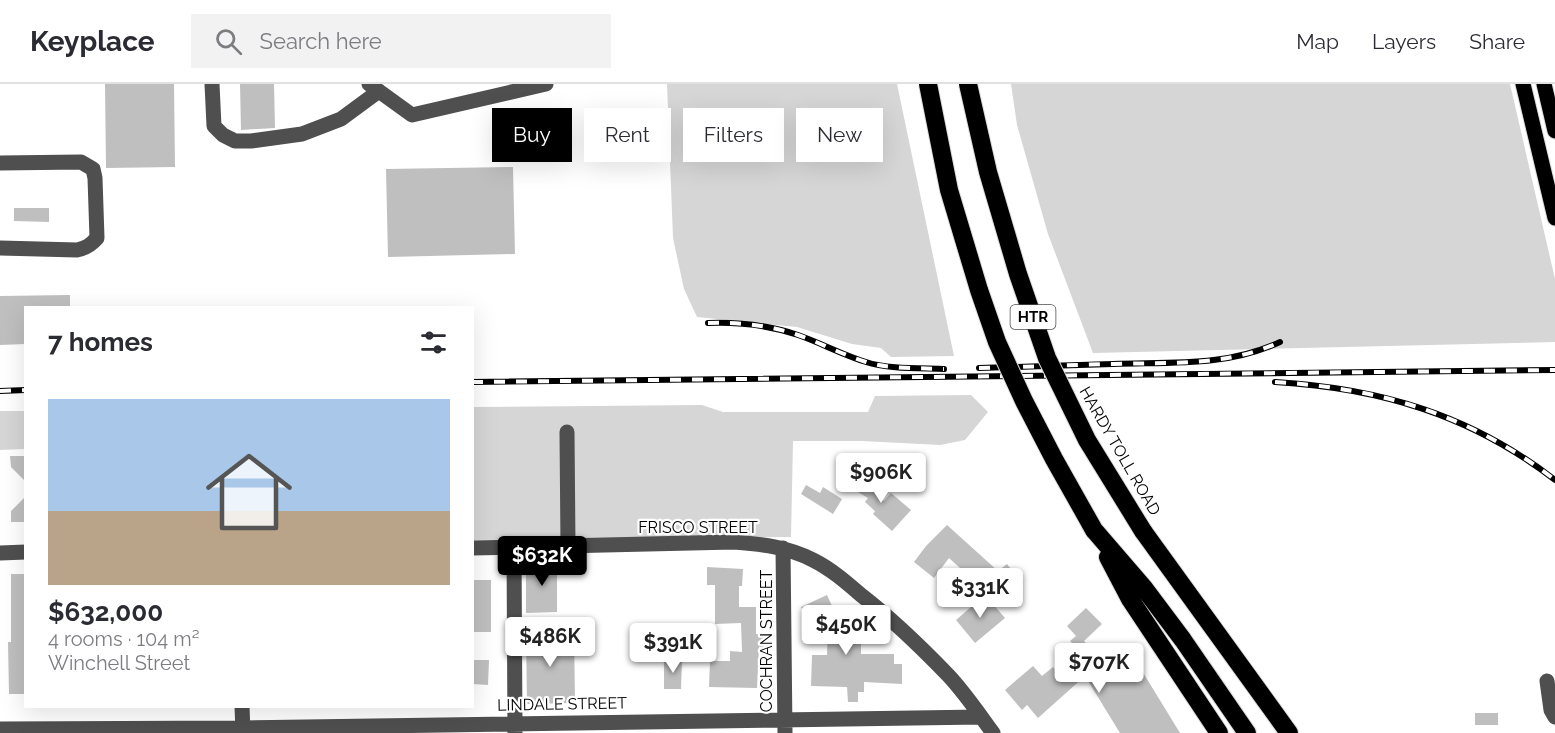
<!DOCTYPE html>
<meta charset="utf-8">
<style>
:root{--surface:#fff;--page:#f2f2f3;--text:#2b2b33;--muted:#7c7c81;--line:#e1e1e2;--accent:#000}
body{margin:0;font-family:Raleway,sans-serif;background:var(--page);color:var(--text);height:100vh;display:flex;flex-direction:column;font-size:22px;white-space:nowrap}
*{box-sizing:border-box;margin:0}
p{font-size:20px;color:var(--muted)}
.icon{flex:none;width:33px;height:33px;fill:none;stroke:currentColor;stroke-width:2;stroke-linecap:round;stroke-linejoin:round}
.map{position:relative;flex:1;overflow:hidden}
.panel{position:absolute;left:24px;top:222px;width:450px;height:402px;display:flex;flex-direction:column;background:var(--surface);border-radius:0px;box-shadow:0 6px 24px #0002}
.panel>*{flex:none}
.guide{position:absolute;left:492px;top:24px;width:570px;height:54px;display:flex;gap:12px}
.price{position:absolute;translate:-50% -51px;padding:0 14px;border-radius:6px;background:#fff;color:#222;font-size:20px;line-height:39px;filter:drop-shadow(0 2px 3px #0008)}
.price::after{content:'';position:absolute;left:50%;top:36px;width:18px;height:14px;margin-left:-9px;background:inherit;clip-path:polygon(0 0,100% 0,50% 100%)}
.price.active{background:var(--accent);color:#fff}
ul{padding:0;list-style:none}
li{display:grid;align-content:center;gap:12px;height:318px;padding:0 24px}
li+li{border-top:2px solid var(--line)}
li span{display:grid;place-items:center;height:186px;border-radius:0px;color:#555}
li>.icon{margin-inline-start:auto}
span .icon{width:108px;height:108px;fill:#fffc;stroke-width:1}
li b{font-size:26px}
h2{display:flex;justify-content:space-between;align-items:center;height:72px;padding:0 24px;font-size:26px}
.tag{padding:0 21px;border-radius:0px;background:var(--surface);box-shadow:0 6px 24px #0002;font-size:21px;line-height:54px}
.tag.active{background:var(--accent);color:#fff}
header{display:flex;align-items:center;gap:36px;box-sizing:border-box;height:84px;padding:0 30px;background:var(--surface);border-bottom:2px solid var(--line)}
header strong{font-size:28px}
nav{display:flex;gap:33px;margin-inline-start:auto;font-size:21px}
.search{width:420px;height:54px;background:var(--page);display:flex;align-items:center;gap:15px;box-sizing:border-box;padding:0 21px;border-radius:0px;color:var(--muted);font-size:22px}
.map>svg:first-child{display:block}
.green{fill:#d6d6d6}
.building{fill:#bfbfbf}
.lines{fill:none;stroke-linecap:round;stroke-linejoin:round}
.major-casing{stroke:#dbdbdb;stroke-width:17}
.highway-casing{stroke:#dbdbdb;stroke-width:20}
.minor{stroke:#4f4f4f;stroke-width:15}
.major{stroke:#000;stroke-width:15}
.highway{stroke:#000;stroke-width:18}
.rail-casing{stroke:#000;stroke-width:6}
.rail{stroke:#fff;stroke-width:4;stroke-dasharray:11;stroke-linecap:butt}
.highway-bridge-casing{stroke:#dbdbdb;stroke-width:20;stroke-linecap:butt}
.highway-bridge{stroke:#000;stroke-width:18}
.labels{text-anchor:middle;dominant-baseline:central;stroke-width:4.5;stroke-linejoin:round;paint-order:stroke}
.shield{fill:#fff;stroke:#4c4c4c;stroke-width:1.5}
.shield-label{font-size:15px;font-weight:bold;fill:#000}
.street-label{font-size:16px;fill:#000;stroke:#fff}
</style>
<header>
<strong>Keyplace</strong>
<div class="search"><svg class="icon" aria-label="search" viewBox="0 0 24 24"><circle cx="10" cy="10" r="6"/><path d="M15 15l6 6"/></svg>Search here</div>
<nav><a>Map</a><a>Layers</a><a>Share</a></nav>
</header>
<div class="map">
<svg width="1555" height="649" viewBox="0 0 1555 649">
<rect width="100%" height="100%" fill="#fff"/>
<path class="green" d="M667 0H897L954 272 891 273 881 264 852 260 797 243 697 233 684 205 673 154Z
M1011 0H1510L1555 195V258L1093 269 1048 150 1017 41Z
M971 311 988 328 965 356 940 361 862 357H793L791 453 473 456 472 323 702 321 723 328H868L875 312Z
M0 327H25V365L0 366Z"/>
<path class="building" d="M105 0H174L175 83 106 84Z
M240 0H274L275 44 241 46Z
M513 83 515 170 388 173 386 85Z
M14 124H49V138L14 137Z
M70 211V224H26V260L0 261V212Z
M10 372H26V398L11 383Z
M853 390 864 396 863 398 884 417 891 409 911 426 892 447 873 430 875 427 865 418 868 414 846 401Z
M806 401 820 409 823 403 842 415 833 430 801 410Z
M26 412V438H11V427Z
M947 441 998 487 1007 480 1018 494 993 514 949 474 934 494 914 478 926 462Z
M526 478H562V490H557V528L526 529Z
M707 483 743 485 742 502H739V523H756V550H768V562L759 563 757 604 709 603 710 577H730V567L742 568 741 539 715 540V501H707Z
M11 490H26V610H9L8 558H11Z
M472 496H491V548H472Z
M827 511 843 546H861V570H894V580H902V600L864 598V608H858V618H848L847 603 811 602 812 571H827L828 540 812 547 801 523Z
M985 511 1005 534 975 559 956 536Z
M1086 524 1102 540 1084 557 1098 573 1091 579 1070 557 1076 552 1067 542Z
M574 548 575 619 527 620 526 549Z
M645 550H663V566H645Z
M1078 567 1096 591 1131 569 1180 649H1120L1085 592 1038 634 1027 621 1022 626 1005 606 1033 582 1042 592 1053 583 1058 589 1075 576 1072 571Z
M664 575H682L681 605H664Z
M472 576H489L488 601 472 600Z
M1475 629H1498V641H1475Z"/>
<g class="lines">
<g class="major-casing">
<path id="major" d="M1523 0 1555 134
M1544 0 1555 47"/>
</g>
<g class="highway-casing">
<path id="highway" d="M1094 446 1144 504 1183 556 1247 649
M1143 447 1289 649
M1108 473 1130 515 1219 649"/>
</g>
<path class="minor" d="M212 0 214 42 223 51 235 57H251L302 50 341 35 379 7
M369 0 412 31 546 0
M0 79 81 78 93 85 95 94 97 154C91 161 86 164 77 166L0 164
M567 348 568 462
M472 464 734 458C761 460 788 463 813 476 831 485 846 498 861 511 892 535 921 563 948 591 965 609 979 630 993 649
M514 464 515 649
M783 464 785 649
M0 469 26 468
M1547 597 1551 626 1555 633
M242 622 243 649
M0 645 243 644 981 633"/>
<use href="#major" class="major"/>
<use href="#highway" class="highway"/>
<g class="rail-casing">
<path id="rail" d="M708 239C738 238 769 241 798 251 821 259 843 271 866 278 887 285 921 284 944 285
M979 284C1024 283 1068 281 1113 280 1172 278 1225 283 1280 258
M472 298 1555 286
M1275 298C1380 304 1471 331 1555 396
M0 307 26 306"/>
</g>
<use href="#rail" class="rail"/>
<g class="highway-bridge-casing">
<path id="highway-bridge" d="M928 0 949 106 979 206 997 258 1024 317 1054 375 1094 446
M968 0 988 88 1018 190 1047 274 1087 356 1143 447"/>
</g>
<use href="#highway-bridge" class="highway-bridge"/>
</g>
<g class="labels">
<rect class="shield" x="1010.5" y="221" width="45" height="24" rx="4.5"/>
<g class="shield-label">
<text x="1033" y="233">HTR</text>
</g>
<g class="street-label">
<text transform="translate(1120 367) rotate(60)">HARDY TOLL ROAD</text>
<text x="698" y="443">FRISCO STREET</text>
<text transform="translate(766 557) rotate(-90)">COCHRAN STREET</text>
<text transform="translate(562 620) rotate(-1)">LINDALE STREET</text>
</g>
</g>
</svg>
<b class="price" style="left:881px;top:420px">$906K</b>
<b class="price active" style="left:542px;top:503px">$632K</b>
<b class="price" style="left:980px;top:535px">$331K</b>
<b class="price" style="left:846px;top:572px">$450K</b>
<b class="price" style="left:550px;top:584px">$486K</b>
<b class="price" style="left:673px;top:590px">$391K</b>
<b class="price" style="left:1099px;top:610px">$707K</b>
<div class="guide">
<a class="tag active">Buy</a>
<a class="tag">Rent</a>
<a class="tag">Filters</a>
<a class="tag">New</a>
</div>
<section class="panel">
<h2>7 homes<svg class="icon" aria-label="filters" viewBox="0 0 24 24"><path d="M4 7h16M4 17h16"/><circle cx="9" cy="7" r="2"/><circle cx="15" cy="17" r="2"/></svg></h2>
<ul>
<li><span style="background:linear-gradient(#a9c7e8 60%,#b9a48a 0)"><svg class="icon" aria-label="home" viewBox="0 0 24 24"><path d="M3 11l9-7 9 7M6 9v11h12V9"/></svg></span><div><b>$632,000</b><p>4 rooms · 104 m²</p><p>Winchell Street</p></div></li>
</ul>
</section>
</div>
